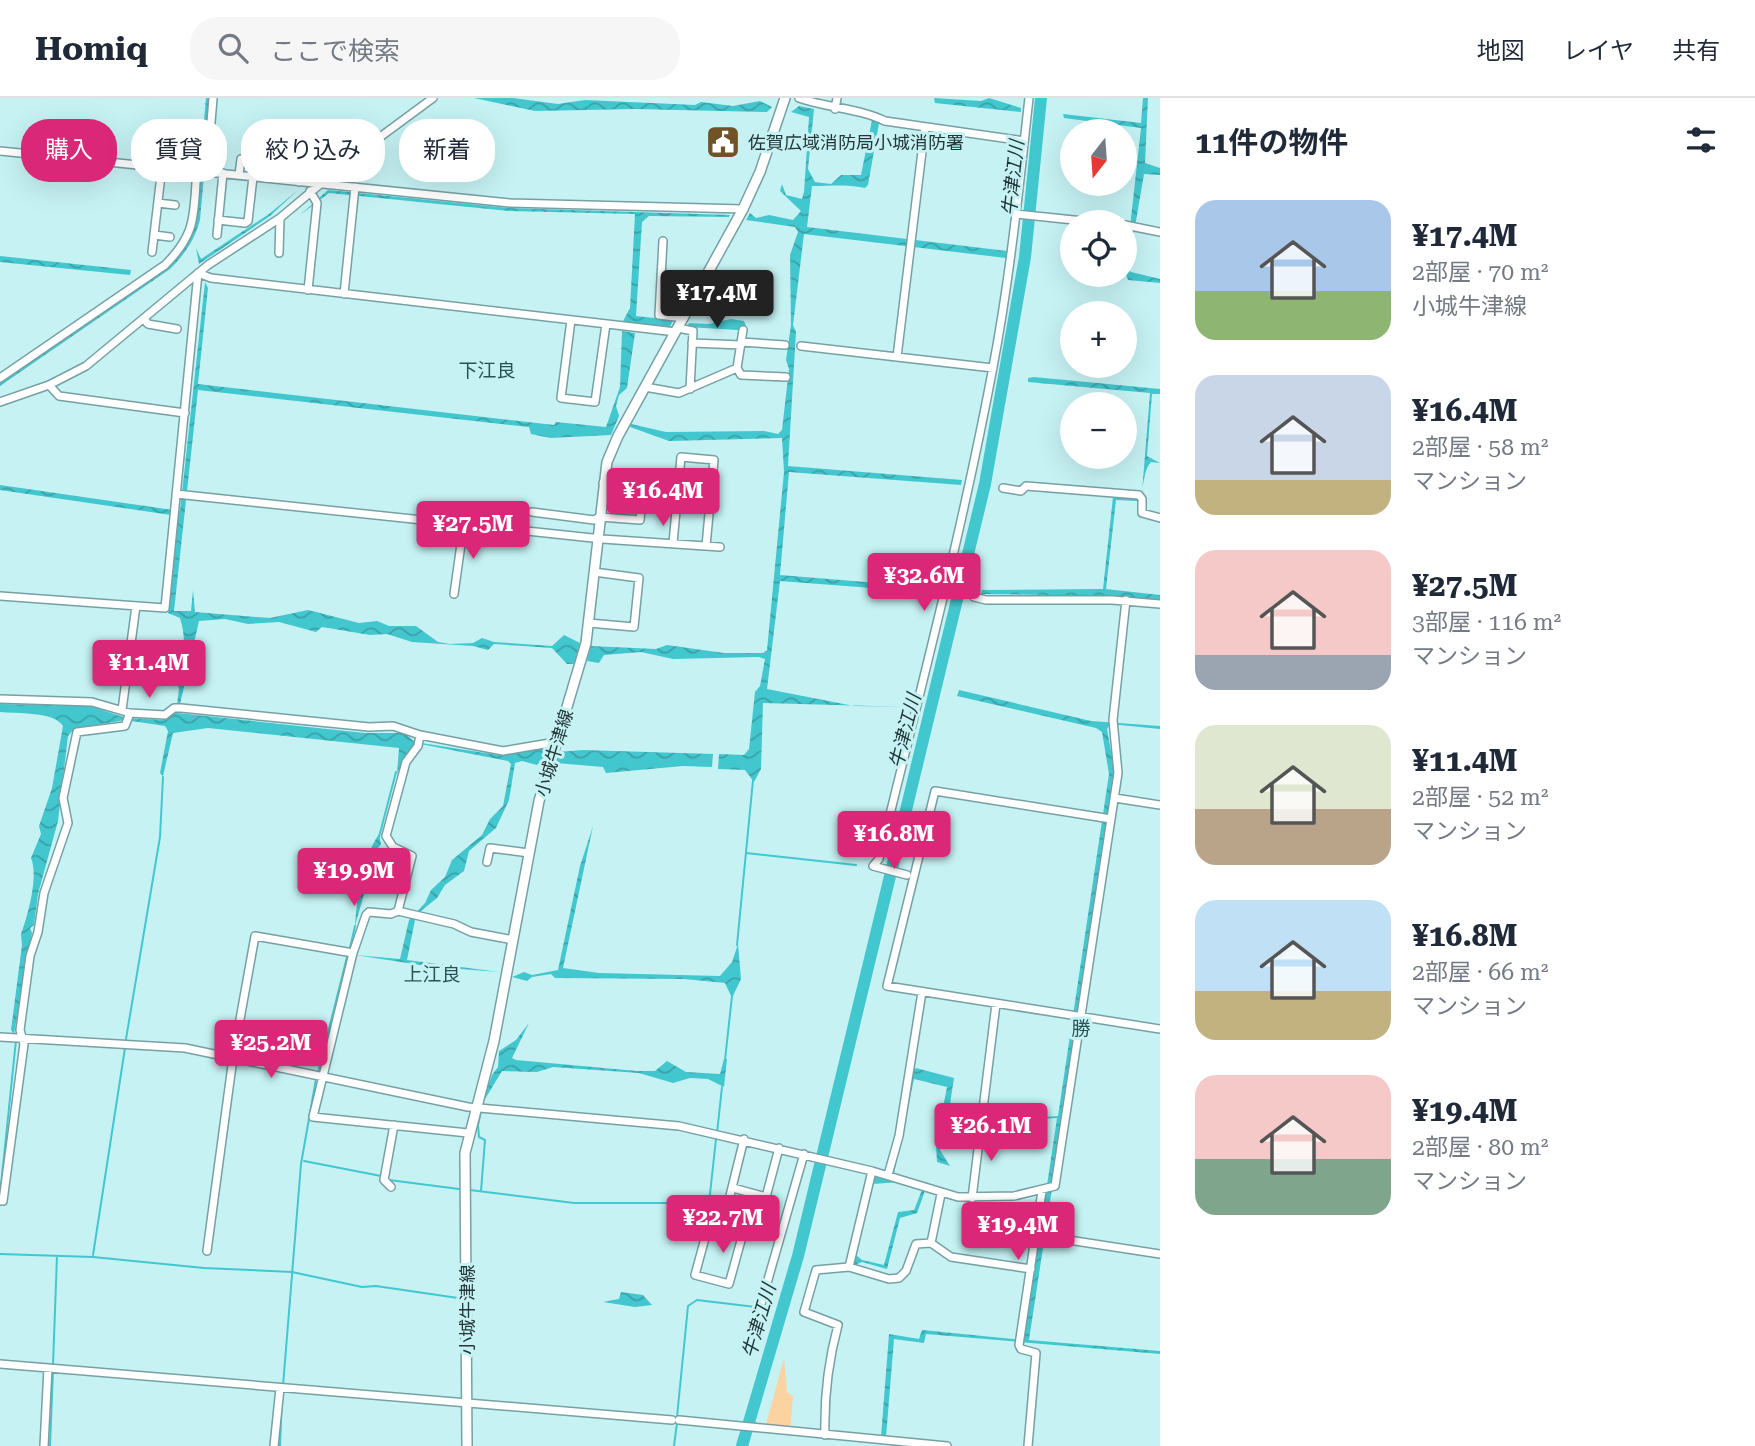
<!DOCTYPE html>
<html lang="ja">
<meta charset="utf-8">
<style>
:root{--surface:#fff;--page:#f6f6f7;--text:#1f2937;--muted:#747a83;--line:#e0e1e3;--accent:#db2777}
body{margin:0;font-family:"Roboto Serif","Noto Sans JP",serif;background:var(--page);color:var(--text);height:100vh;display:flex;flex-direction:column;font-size:26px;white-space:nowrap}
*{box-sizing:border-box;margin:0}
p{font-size:23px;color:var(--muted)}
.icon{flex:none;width:38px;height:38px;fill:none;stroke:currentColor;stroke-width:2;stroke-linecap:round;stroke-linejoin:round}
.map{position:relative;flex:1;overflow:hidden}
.sheet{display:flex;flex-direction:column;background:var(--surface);width:595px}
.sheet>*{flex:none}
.banner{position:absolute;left:21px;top:21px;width:665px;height:63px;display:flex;gap:14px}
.needle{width:46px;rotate:197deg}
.tools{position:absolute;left:1060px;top:21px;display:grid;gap:14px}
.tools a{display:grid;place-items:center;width:77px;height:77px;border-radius:50%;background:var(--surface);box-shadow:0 7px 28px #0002;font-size:35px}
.price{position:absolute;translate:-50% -60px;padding:0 16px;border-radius:7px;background:var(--accent);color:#fff;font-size:23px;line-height:46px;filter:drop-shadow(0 2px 4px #0008)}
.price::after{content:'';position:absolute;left:50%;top:42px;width:21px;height:16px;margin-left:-10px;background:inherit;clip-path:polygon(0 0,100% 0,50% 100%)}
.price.selected{background:#222;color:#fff}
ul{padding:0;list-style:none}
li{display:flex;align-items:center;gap:21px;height:175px;padding:0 35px}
li span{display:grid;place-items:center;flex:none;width:196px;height:140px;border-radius:21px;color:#555}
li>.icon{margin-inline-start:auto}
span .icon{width:84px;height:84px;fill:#fffc;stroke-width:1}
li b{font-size:30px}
h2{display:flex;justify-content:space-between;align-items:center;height:84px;padding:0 35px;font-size:30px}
.tag{padding:0 24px;border-radius:28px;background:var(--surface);box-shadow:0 7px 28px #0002;font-size:24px;line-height:63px}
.tag.selected{background:var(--accent);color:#fff}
header{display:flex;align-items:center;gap:42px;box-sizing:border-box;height:98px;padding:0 35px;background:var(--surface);border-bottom:2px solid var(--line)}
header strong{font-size:33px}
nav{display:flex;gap:38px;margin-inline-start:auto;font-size:24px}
.search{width:490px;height:63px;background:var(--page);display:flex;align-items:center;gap:18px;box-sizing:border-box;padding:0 24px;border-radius:28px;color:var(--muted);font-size:26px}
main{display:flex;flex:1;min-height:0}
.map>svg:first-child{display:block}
.green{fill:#fbd3a0}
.water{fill:url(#water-waves)}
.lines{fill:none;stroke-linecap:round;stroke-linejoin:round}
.stream{stroke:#43c7ce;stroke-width:2}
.river{stroke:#43c7ce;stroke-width:12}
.minor-casing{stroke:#76a0a3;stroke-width:10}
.major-casing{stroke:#76a0a3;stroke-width:12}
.minor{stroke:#fff;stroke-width:7}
.major{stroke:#fff;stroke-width:9}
.labels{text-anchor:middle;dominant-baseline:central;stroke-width:6;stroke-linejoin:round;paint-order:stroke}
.poi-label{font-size:18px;fill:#243637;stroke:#c6f2f4;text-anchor:start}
.street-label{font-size:18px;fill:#243637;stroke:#c6f2f4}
.water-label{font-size:19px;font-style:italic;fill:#1e3435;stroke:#c6f2f4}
.neighbourhood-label{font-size:19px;fill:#295254;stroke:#c6f2f4}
</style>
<header>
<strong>Homiq</strong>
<div class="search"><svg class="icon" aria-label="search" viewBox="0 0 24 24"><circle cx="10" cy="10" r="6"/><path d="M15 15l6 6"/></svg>ここで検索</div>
<nav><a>地図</a><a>レイヤ</a><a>共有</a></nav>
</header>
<main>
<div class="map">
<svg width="1160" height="1348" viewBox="0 0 1160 1348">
<defs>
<pattern id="water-waves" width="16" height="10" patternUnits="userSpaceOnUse" patternTransform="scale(1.75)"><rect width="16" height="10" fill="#43c7ce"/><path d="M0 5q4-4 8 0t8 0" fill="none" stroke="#38a2a8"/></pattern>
</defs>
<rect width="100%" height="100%" fill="#c6f2f4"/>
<path class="green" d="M784 1260 787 1294 793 1298 790 1335 764 1334Z"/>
<path class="water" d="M206 0H211L200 122C194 143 185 156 170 171L0 288V284L167 168C181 153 191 141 195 121Z
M474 0H513L558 6 585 2 695 7 701 4 733 8 760 3 772 9 767 14 635 11 535 13Z
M934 0 981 3 989 0 1021 10V14L935 5Z
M1143 0H1148L1145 65 1160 70V77L1144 76 1128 170 1131 174 1160 181V185L1128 182 1125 174 1141 30 1064 20 1063 16 1141 25Z
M799 8 814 11 808 71 815 84 831 86 841 77H861L872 22 879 25 868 87 865 90C846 86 831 88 812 88L807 129 1007 153 1006 160 804 136 793 227 796 234 788 368 962 382 961 387 789 374 780 477 938 490 937 495 780 483 767 591 854 608 910 609 763 605 761 671 754 684 745 672 718 671 719 656 744 657 749 651 755 594 760 588 765 561 759 559 673 561 641 554 604 557 599 565 587 563 591 548 656 551 667 547 724 555H763L767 552 784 374 782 340 669 343 630 329 631 326 666 334 764 333 778 336 782 332 789 271 786 262 791 227 790 157 798 134 795 129 746 122 750 115 756 120 769 117 793 122 801 113 780 93 782 86 786 97 802 101 804 94 809 19 791 14Z
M298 92 270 118 199 166 196 150 201 161 269 116Z
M328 92 509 110 730 117 729 119 649 118 642 124 636 218 673 222 670 229 622 225 630 210 635 116 509 113 329 95 300 117Z
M0 158 131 172 130 177 0 164Z
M205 184 208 190 198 286 554 327 556 324 606 329 620 289 622 233 635 235 627 290 619 297 616 308 619 318 611 337 550 340 531 336 529 329 198 292 174 513H191L193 492 195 514 270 520 308 512 359 525 377 523 389 528H416L438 544 450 546 473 545 482 540 494 544 552 548 564 537 580 545 574 566H567L552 550 494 546 488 552 473 548 412 544 387 536 370 537 322 529 316 534 279 524 248 526 225 521 199 523 178 615 365 635H404L415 644 498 657 546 650 543 661 537 667 522 663 515 665 509 702 496 730 469 753 464 773 445 787 437 800 416 817 407 862 499 874 434 869 355 857 400 861 409 822 425 805 431 792 445 779 452 762 482 737 490 721 503 708 511 666 508 663 415 645 404 659 397 676 399 650 208 630 173 635 163 678 160 675 168 633 165 628 125 622 74 631 68 638 58 723 38 796 34 827 30 830 32 835 14 936 11 932 22 847 21 836C27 820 39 779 31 760L41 736 39 728 52 690 63 628C54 613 17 616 0 614V606L90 608 126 620 166 622 176 614 179 591 174 573C182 549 188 548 180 520L168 515 178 418 0 392V387L180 413Z
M731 221 744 223 746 228 738 232 687 229 689 225 709 226Z
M1034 279 1160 291V296H1152L1147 358 1160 365 1151 364C1142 374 1145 391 1138 403L1116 402 1106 491 1160 497V503L1115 498 981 496 982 492 1103 491 1113 399 1138 401 1142 394 1150 295 1028 284V280Z
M959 592 1091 623 1160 628V631L1110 626 1107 631 1115 676 1029 1242 1160 1253V1256L926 1236 924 1245 894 1241 886 1339H881L889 1236 919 1241 922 1232 1024 1242 1057 1020 977 1025 966 1031 945 1028 940 1052 950 1068 937 1064 936 1046 947 989 914 981 893 1080 901 1084 872 1086 876 1078 889 1081 912 974 916 970 954 980 948 1019 961 1025 1058 1018 1109 676 1102 634 1096 630 957 598Z
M583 652 713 656 712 669 683 668 606 675 603 669 556 665 559 654Z
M593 728 563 870 599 875 720 878 732 864 738 846 741 881 732 900 725 885 684 881 555 880 551 876 532 879 527 883 512 879 524 874 532 877 558 872 580 768Z
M379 736 381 746 376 753 355 828C357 798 362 761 379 736Z
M529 925 512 960 516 962 637 973H655L667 963 686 974 720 976 724 961H727L724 989 708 981 690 980 673 985 639 975 553 969 537 974 502 973 482 1006 492 977 498 969 499 953 516 942Z
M922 1092 925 1093 917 1115 900 1120 887 1171 862 1164 855 1167V1156L862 1162 884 1167 898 1114 914 1112Z
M621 1194 643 1197 652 1207 635 1209 603 1204 619 1201Z"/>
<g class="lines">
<path class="stream" d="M379 739 396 674
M746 755 856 767
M737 847 753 682
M350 850 355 828
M126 941 160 739 163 679
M725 962 732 898
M318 975 348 855
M717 1035 722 989
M304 1063 381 1078
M389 1082 459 1091
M470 1092 574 1105H709L716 1041
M481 1093 485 1042 479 1039 478 1027 481 1013
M0 1097 16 942
M0 1156 93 1159 204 1170 292 1174 362 1189 376 1188 458 1200
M93 1157 125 950
M53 1267 57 1158
M283 1288 301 1066 316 981
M677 1319 688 1208 697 1202 765 1210
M50 1348 53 1272
M280 1348 282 1297
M674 1348 677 1325"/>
<path class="river" d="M742 1348 798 1158 985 386 1025 159 1041 0"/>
<g class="minor-casing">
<path id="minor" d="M799 0C827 10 859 10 885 23L1024 43
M835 11 837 0
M0 53 510 105 743 111
M207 73 213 0
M239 77 241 61
M268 80 270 63
M299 84 304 37
M158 105 175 107
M1016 116 1093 124
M218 122 245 125 248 123 253 79
M1125 127 1160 134
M154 137 170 139
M217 137 223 75
M663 143 659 217 684 220
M152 154 162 69
M279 155 280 120
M308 192 317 105 310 93
M344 196 355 89
M144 221 148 226 177 231
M571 222 561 300 595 304 606 226
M678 230 693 233 690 291
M741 244 785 247
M692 245 741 247
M801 248 993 270
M897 259 925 29
M737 270 743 232
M0 280 165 167C198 134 193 116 197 72
M49 287 59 298 185 315
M645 289 679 295 737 270 741 277 786 279
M0 304 49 287 86 268 208 167 280 120 349 62 433 0
M1003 390 1021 393 1026 388 1139 397 1142 401V415L1160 420
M176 396 602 441 720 449
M532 414 594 422 600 419 640 422 643 389 603 385
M673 445 681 359 714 362 706 448
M454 496 464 425
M0 498 165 510 198 175 211 180 676 234
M974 499 986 502H1112L1160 506
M589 525 634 529 639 480 594 474
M0 601 92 604 130 615 125 628 77 634 63 700 68 725 44 795 38 834 30 858 20 932 24 946 3 1103H0
M122 612 136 508
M130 615 165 617 174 610H181L369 629 393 628 420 637
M1115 700 1160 707
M1111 721 935 693 887 888 1160 931
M487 764 490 750 529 755
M907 777 873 768 879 761C919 597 962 434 993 269 1010 180 1019 90 1029 0
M398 813 412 758 393 749 386 738 406 664 418 648 420 637 503 653 556 644
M0 939 185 950 468 1009 679 1028 872 1073 958 1099 1014 1098 1051 1089 1055 1088 1118 675 1113 622 1126 502
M468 1035 313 1019 353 855 366 817 369 814 391 816 398 813 454 826 471 834 513 842
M888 1077 899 1038 922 894
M391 1089 384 1082 394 1027
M733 1090 766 1099 779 1050
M941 1096 931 1145 951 1159 1031 1171
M972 1100 996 906
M724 1122 744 1041
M745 1128 729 1186 695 1177 711 1118 779 1137
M1036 1137 1160 1156
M207 1153 233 960 255 838 353 855
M849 1169 889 1181 899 1180 906 1173 916 1146 931 1145
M761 1206 804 1056
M0 1266 672 1322
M679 1322 947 1348
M825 1337C824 1299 828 1264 838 1227L804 1214 816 1172 849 1169 872 1073
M44 1348 48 1270
M274 1348 280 1290
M1028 1348 1036 1255 1021 1251 1019 1247 1042 1093"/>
</g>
<g class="major-casing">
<path id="major" d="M467 1348 465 1055 494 943 539 703 586 545 607 364 618 338 743 111 760 74 785 0"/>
</g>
<use href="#minor" class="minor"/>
<use href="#major" class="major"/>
</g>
<defs>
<g id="civic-square" transform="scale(1.75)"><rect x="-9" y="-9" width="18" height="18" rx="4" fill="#725328" stroke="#c6f2f4"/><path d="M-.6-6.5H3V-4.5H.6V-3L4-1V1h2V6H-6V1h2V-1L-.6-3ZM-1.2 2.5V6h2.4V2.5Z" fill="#fff"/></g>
</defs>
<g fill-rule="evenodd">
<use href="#civic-square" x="723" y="44"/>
</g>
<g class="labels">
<g class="poi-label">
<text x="748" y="44">佐賀広域消防局小城消防署</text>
</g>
<g class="street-label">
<text transform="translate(554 655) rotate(-73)">小城牛津線</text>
<text transform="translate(467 1212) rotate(-90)">小城牛津線</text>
</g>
<g class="water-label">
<text transform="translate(1013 80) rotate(-84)">牛津江川</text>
<text transform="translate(905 633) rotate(-76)">牛津江川</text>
<text transform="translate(759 1223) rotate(-74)">牛津江川</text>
</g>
<g class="neighbourhood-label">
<text x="487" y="272">下江良</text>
<text x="432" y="876">上江良</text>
<text x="1081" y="930">勝</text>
</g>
</g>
</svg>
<div class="tools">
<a><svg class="needle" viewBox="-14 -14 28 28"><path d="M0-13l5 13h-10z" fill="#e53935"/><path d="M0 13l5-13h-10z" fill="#747a83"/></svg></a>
<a><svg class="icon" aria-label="locate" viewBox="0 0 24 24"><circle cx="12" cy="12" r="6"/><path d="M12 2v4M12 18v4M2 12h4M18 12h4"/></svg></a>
<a>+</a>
<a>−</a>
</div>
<b class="price selected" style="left:717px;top:232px">¥17.4M</b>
<b class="price" style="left:663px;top:430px">¥16.4M</b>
<b class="price" style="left:473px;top:463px">¥27.5M</b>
<b class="price" style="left:924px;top:515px">¥32.6M</b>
<b class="price" style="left:149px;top:602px">¥11.4M</b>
<b class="price" style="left:894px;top:773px">¥16.8M</b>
<b class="price" style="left:354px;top:810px">¥19.9M</b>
<b class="price" style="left:271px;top:982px">¥25.2M</b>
<b class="price" style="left:991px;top:1065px">¥26.1M</b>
<b class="price" style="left:723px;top:1157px">¥22.7M</b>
<b class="price" style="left:1018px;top:1164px">¥19.4M</b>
<div class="banner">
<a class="tag selected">購入</a>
<a class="tag">賃貸</a>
<a class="tag">絞り込み</a>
<a class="tag">新着</a>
</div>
</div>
<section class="sheet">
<h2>11件の物件<svg class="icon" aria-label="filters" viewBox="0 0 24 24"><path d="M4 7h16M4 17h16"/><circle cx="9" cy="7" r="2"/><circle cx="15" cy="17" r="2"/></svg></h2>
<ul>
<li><span style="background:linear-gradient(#a9c7e8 65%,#8fb573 0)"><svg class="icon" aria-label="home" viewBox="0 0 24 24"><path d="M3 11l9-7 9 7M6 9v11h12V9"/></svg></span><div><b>¥17.4M</b><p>2部屋 · 70 m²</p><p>小城牛津線</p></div></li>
<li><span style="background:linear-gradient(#c9d6e8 75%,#c2b280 0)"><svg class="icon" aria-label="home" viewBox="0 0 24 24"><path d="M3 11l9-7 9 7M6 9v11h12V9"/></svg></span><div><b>¥16.4M</b><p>2部屋 · 58 m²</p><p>マンション</p></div></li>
<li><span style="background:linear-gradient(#f6c9c9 75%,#9aa5b1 0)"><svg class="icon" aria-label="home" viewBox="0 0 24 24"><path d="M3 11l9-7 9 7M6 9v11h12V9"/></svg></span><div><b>¥27.5M</b><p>3部屋 · 116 m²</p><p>マンション</p></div></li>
<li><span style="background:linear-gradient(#dfe7d0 60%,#b9a48a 0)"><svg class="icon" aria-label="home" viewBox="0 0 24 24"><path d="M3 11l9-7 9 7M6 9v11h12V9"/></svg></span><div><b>¥11.4M</b><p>2部屋 · 52 m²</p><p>マンション</p></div></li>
<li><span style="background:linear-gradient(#bfe0f5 65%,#c2b280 0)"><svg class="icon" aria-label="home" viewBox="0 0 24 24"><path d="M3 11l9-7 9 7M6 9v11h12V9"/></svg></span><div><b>¥16.8M</b><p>2部屋 · 66 m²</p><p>マンション</p></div></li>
<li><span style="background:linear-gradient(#f6c9c9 60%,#7fa58c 0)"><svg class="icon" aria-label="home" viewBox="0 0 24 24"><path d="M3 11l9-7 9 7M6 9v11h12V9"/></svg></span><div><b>¥19.4M</b><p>2部屋 · 80 m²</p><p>マンション</p></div></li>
</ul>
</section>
</main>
